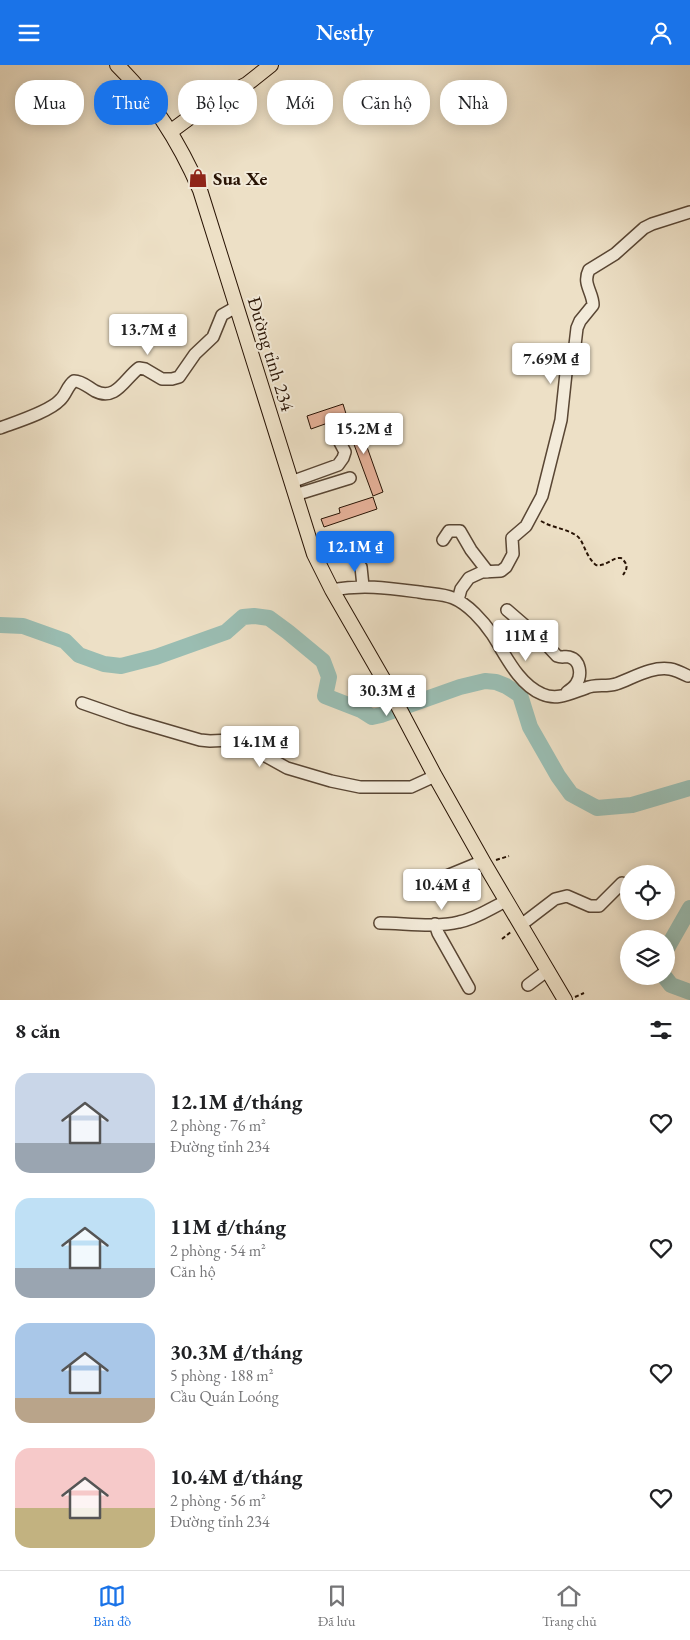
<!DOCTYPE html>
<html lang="vi">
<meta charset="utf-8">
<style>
:root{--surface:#fff;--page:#f6f6f6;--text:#202124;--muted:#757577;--line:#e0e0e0;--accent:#1a73e8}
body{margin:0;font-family:"EB Garamond",serif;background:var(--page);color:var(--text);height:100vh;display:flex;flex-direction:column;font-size:19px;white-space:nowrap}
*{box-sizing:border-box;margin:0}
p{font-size:16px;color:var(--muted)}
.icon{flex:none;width:28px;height:28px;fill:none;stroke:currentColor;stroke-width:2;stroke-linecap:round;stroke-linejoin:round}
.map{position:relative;height:935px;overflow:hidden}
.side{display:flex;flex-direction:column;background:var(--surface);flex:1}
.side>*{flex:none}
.guide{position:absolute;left:15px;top:15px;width:660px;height:45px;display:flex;gap:10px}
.fabs{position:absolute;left:620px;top:800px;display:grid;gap:10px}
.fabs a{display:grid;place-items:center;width:55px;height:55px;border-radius:50%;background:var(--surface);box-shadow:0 2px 12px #0003;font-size:25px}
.price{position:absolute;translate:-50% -42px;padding:0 11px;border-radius:5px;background:#fff;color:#222;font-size:16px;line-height:32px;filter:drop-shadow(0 1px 2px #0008)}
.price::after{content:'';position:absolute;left:50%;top:30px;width:15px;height:11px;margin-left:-8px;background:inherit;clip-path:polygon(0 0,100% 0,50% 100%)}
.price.selected{background:var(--accent);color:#fff}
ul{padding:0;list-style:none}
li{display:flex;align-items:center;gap:15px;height:125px;padding:0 15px}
li span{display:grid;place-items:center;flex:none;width:140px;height:100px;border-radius:15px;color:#555}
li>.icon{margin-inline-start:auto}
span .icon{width:60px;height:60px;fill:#fffc;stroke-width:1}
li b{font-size:21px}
h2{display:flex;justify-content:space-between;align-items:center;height:60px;padding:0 15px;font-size:21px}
.pill{padding:0 18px;border-radius:20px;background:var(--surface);box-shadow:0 2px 12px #0003;font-size:18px;line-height:45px}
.pill.selected{background:var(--accent);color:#fff}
header{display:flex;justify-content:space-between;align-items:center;height:65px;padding:0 15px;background:var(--accent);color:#fff;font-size:22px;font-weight:600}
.tabs{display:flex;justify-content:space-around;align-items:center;height:70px;border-top:1px solid var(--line);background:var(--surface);font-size:14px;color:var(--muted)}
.tabs a{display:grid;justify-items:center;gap:2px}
.tabs .selected{color:var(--accent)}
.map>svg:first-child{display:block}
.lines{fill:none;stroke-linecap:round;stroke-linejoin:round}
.river{stroke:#9abdb2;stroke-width:16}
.building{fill:#e6b199;stroke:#281304}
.minor-casing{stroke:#594634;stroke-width:14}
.major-casing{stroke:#281304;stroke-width:16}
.path{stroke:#281304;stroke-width:2;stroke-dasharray:4 2.5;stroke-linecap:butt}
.minor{stroke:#f3ebda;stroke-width:11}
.major{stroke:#ede0c6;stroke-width:14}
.labels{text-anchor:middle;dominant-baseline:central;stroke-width:4;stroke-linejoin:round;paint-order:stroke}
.poi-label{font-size:19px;font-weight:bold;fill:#281304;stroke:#f3ebda;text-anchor:start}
.street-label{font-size:19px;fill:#281304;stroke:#f3ebda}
</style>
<header><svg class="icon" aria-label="menu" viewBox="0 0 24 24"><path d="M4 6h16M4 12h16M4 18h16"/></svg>Nestly<svg class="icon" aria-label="person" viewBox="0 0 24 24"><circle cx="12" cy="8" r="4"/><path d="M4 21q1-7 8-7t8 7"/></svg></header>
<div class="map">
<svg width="690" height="935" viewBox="0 0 690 935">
<rect width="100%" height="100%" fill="#ede0c6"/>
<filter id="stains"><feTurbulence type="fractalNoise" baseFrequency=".004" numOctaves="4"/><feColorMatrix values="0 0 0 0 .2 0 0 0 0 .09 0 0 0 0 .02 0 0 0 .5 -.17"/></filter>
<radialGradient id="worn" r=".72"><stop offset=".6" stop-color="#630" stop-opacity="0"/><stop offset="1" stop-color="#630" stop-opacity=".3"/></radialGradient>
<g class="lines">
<path class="river" d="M0 560 23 561 65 576 79 590 104 599 121 601 156 592 226 567 243 552 254 551 269 553 288 567 323 596 329 612 325 631 361 645 372 652 381 650 460 622 485 616 496 617 506 621 520 630 530 662 558 711 571 729 597 743 632 740 690 723
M666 885 690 843
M664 911 671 920 690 927"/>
</g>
<path class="building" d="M343 339 347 352 336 356 329 355 325 359 311 364 307 351Z
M356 351 383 427 373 431 345 355Z
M373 432 377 444 324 462 321 454 340 448 339 443Z"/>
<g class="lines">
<g class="minor-casing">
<path id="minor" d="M0 363C16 357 49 347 60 335 66 330 67 321 74 316 82 316 88 322 95 326 116 337 125 313 139 303L145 304 162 314H172L179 312 195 289 213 272 222 250 236 242
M291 417 338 400 343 393 345 387 332 362
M295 430 350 413
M443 475 449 466H460L471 485 488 507
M361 502 363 521
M332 525C363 519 389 523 419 527 430 529 443 529 453 533 468 539 483 556 492 569 505 589 518 619 542 629 557 636 571 628 586 623 595 619 606 622 616 619 633 613 652 601 670 604 676 605 682 608 688 611
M458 535 461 524 469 513 482 507 501 506 506 502 513 489 512 473 526 461 542 431 561 355 566 308 575 280 577 263 580 256 593 240C593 227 582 219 589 205L615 189 644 163 652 159 690 147
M507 545 544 577 557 591C562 593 565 591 569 592 581 595 582 611 576 619 574 622 570 625 567 627
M82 638 128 654 200 675 210 676 232 675 244 679 287 703 331 716 360 722H411L435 711
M415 824 483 796
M380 858C404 858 435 863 459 857 476 854 491 843 506 836
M435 859 438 868 469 923
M521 860 555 834 567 831 590 841H599L622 818
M528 920 548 905"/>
</g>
<g class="major-casing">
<path id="major" d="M117 0C153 35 180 79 200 125L314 489 332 525 389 624 435 711 484 798 565 935
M170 67 208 39 247 19 271 0"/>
</g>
<path class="path" d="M541 456C552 463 566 463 577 471 584 476 585 491 596 500 606 502 612 492 621 493 628 499 628 503 623 510
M496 795 509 791
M502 874 512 866
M575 932 584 928"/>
<use href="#minor" class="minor"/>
<use href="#major" class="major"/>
</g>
<defs>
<g id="shop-bare" transform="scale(1.5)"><path d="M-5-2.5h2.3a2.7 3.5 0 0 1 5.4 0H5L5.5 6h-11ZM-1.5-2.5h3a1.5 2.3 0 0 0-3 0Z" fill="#8f2418" stroke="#f3ebda" stroke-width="2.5" paint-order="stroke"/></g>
</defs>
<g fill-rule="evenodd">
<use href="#shop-bare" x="198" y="113"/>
</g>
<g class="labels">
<g class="poi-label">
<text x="213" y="113">Sua Xe</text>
</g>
<g class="street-label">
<text transform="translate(271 289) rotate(73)">Đường tỉnh 234</text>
</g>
</g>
<rect width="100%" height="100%" filter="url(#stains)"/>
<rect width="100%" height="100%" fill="url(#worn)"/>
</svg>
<div class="fabs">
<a><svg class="icon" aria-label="locate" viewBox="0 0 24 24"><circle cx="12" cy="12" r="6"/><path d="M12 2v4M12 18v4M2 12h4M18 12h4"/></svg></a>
<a><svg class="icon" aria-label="layers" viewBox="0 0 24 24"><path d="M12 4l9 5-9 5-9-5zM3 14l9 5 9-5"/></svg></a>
</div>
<b class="price" style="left:148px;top:291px">13.7M ₫</b>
<b class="price" style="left:551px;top:320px">7.69M ₫</b>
<b class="price" style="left:364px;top:390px">15.2M ₫</b>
<b class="price selected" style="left:355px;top:508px">12.1M ₫</b>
<b class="price" style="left:526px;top:597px">11M ₫</b>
<b class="price" style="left:387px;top:652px">30.3M ₫</b>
<b class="price" style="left:260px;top:703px">14.1M ₫</b>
<b class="price" style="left:442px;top:846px">10.4M ₫</b>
<div class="guide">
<a class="pill">Mua</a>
<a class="pill selected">Thuê</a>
<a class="pill">Bộ lọc</a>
<a class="pill">Mới</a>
<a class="pill">Căn hộ</a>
<a class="pill">Nhà</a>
</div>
</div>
<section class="side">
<h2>8 căn<svg class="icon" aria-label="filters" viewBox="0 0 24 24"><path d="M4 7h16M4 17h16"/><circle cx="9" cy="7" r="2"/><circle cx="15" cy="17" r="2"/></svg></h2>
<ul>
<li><span style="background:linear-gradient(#c9d6e8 70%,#9aa5b1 0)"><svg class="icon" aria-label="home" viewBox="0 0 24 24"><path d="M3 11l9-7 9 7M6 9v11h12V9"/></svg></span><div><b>12.1M ₫/tháng</b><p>2 phòng · 76 m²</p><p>Đường tỉnh 234</p></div><svg class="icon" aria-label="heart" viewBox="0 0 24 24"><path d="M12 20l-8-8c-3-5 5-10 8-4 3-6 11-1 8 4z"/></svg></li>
<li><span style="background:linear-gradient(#bfe0f5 70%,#9aa5b1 0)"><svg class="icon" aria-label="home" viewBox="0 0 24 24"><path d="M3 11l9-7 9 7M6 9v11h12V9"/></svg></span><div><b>11M ₫/tháng</b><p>2 phòng · 54 m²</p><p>Căn hộ</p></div><svg class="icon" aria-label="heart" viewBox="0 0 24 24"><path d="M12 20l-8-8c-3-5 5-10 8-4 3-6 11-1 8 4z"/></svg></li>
<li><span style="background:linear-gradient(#a9c7e8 75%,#b9a48a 0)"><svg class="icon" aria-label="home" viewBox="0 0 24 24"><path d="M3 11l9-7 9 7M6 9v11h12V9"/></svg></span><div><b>30.3M ₫/tháng</b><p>5 phòng · 188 m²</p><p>Cầu Quán Loóng</p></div><svg class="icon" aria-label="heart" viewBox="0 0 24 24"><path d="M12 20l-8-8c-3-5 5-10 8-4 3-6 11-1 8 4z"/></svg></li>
<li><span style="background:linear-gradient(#f6c9c9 60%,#c2b280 0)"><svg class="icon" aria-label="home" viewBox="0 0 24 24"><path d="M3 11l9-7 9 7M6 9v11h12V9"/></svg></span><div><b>10.4M ₫/tháng</b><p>2 phòng · 56 m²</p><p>Đường tỉnh 234</p></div><svg class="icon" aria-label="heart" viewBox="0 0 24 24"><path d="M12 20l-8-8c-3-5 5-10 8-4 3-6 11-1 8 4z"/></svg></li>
</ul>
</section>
<nav class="tabs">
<a class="selected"><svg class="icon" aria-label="map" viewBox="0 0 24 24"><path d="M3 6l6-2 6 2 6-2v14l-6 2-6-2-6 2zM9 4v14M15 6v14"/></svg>Bản đồ</a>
<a><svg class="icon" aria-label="saved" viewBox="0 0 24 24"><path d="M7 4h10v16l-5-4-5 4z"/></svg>Đã lưu</a>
<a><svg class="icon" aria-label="home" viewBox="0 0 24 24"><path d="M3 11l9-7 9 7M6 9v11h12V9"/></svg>Trang chủ</a>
</nav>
